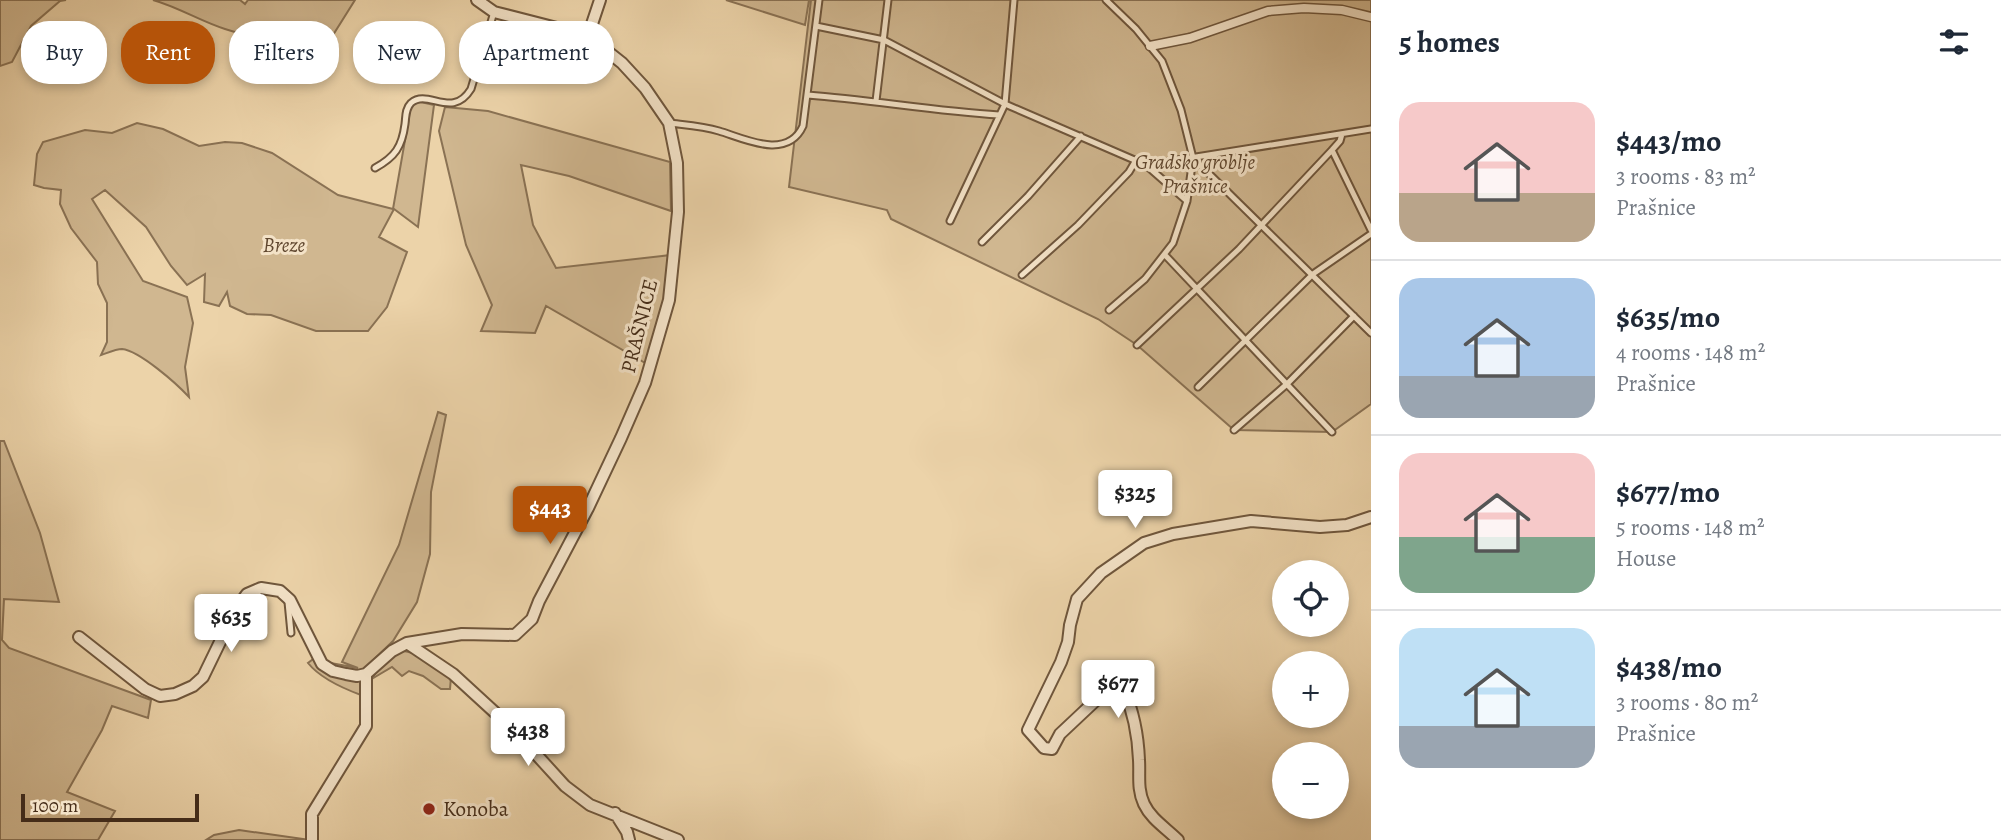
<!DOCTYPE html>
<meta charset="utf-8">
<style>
:root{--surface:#fff;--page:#f2f2f3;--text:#1f2937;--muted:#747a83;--line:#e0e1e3;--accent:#b45309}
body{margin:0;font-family:Alegreya,serif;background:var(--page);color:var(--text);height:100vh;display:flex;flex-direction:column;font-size:26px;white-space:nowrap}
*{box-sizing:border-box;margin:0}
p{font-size:23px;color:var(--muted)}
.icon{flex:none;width:38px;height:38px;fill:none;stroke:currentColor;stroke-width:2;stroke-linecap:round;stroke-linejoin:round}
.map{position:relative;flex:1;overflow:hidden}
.details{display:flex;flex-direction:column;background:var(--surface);width:630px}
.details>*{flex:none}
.guide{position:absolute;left:21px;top:21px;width:665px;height:63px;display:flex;gap:14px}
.fabs{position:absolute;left:1272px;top:560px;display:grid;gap:14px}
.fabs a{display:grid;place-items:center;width:77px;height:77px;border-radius:50%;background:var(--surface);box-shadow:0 4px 10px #0003;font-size:35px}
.scale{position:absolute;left:21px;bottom:18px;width:178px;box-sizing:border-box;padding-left:7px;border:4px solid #452c18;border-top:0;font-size:19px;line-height:24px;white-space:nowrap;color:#452c18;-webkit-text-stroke:5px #f3e2c7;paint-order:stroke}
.price{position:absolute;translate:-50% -60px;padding:0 16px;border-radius:7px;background:#fff;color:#222;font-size:23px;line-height:46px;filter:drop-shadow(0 2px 4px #0008)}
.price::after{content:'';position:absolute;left:50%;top:42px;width:21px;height:16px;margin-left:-10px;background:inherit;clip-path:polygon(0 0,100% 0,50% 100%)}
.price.on{background:var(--accent);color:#fff}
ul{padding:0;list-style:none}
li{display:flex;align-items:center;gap:21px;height:175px;padding:0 28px}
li+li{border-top:2px solid var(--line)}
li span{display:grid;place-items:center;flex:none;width:196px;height:140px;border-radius:21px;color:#555}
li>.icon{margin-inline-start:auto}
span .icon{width:84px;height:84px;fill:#fffc;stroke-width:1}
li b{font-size:30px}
h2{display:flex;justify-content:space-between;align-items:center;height:84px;padding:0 28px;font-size:30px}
.tag{padding:0 24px;border-radius:28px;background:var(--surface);box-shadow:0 4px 10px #0003;font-size:24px;line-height:63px}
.tag.on{background:var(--accent);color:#fff}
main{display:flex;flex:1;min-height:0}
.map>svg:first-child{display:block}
.green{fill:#d0b790;stroke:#8a7254;stroke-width:2}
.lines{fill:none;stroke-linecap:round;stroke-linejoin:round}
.service-casing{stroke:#6f563c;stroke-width:9}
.pedestrian-casing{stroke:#6f563c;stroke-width:11}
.minor-casing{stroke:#6f563c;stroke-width:14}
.service{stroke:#f3e2c7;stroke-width:5}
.pedestrian{stroke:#f3e2c7;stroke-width:8}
.minor{stroke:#f3e2c7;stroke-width:10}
.poi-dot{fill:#8f2418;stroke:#f3e2c7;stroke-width:2.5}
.labels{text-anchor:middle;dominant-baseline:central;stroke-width:6;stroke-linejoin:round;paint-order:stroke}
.park-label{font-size:21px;font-style:italic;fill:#614830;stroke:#f3e2c7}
.street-label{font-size:21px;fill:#452c18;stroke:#f3e2c7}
.poi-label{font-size:21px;fill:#452c18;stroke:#f3e2c7;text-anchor:start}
</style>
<main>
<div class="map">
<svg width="1371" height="840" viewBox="0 0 1371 840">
<rect width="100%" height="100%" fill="#ecd3a9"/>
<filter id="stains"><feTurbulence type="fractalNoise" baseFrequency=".00286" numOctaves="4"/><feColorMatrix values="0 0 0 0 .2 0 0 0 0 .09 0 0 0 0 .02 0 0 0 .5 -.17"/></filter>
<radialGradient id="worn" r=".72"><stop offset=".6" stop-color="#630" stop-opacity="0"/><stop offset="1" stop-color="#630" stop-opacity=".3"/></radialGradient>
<path class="green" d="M0 0H66L60 1 31 26 12 62 0 66Z
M153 0H240L245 4 248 0H355L328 43C293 48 259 40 225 29 200 21 178 7 153 0Z
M726 0H809L805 25Z
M811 0H1371V404L1332 432 1234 430 1137 345 1098 319 891 219 887 210 789 187Z
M412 100 434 105 418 227 394 209 379 237 407 252 387 307 368 331H316L271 315 247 314 230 306 227 292 219 306 204 302 205 274 187 285 171 266 146 227 105 190 92 199 143 281 187 297 193 323 185 367 189 397C177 384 140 351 122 349 116 349 107 353 101 355L107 342V303L98 284 97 262 71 228 60 204 61 190 44 188 34 185 37 154 43 142 85 130 112 133 137 123 163 129 199 146 225 142 242 143 272 153 338 195 393 209Z
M445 107 488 111 670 162 671 211 569 176 521 165 533 225 556 268 671 255 666 300 647 364 546 306 535 333 481 331 492 305 466 245 439 131Z
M438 412 446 415 431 492 430 554 417 602 393 641 365 668 361 695C342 688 320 678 308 663L321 653 325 662 358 668 342 662 399 545Z
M0 441H4L40 533 59 602 4 599 2 640 9 648 151 700 148 718 112 706 102 730 67 792 115 811 98 840H0Z
M395 649 422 655 451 677 450 689H441L423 676 409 671 402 676 392 667 370 680Z
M239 830 310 840H206L214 835Z"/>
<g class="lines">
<g class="service-casing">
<path id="service" d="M1106 0 1136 29 1162 61 1181 110 1193 158 1187 201 1173 243 1145 279 1109 310
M816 26 884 40 1005 104 1146 165 1371 129
M808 95C872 100 935 111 999 115
M876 101 888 0
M669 123C685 125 703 126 719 131 743 138 787 161 803 126L819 0
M1332 150 1371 230
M1193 158 1371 333
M1146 165 1187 201
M375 168C395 157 402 147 405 124 406 117 405 109 411 103 428 88 452 120 471 89L494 12
M950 221 1005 104 1014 0
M982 242 1028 196 1081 136
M1165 255 1332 432
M1022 275 1078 225 1129 172 1136 160
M1137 345 1239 249 1332 150 1340 141 1342 134
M1198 387 1313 274 1371 234
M1234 430 1287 384 1354 316
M288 602 291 633"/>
</g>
<g class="pedestrian-casing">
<path id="pedestrian" d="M1150 46 1190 38 1268 11 1304 8 1342 10 1371 17"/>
</g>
<g class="minor-casing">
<path id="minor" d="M588 36 600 0
M79 637 145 689 160 696 175 694 193 686 203 677 236 609 247 594 261 588 280 591 290 600 322 664 333 671 346 674 357 676 366 674
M407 643 453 674 514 730 565 786 590 805 678 840
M615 813 627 832 629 840
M312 840V814L366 726V674L392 651 407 643 462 634 515 635 532 619 539 601 588 508 621 438 645 383 669 300 678 212 677 163 669 123 645 88 622 63 588 36 494 12 477 0
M1178 840C1166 828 1151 819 1144 804 1137 789 1140 775 1139 760 1138 735 1134 713 1124 690L1110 687 1060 734 1052 749 1044 748 1028 730 1061 662 1068 642 1070 625 1077 599 1101 573 1144 543 1173 534 1251 521 1320 527 1347 525 1371 517"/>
</g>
<use href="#service" class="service"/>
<use href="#pedestrian" class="pedestrian"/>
<use href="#minor" class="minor"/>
</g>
<circle class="poi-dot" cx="429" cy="809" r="7"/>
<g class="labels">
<g class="park-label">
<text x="1195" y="162">Gradsko groblje<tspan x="1195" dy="24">Prašnice</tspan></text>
<text x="284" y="245">Breze</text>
</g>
<g class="street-label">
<text transform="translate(639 326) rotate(-76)">PRAŠNICE</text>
</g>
<g class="poi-label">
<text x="443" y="809">Konoba</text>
</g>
</g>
<rect width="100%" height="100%" filter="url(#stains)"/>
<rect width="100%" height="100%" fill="url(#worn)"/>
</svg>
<div class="fabs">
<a><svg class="icon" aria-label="locate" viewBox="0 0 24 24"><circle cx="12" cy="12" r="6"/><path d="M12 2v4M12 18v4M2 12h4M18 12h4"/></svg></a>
<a>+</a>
<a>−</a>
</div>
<div class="scale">100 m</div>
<b class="price" style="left:1135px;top:530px">$325</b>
<b class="price on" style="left:550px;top:546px">$443</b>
<b class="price" style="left:231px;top:654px">$635</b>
<b class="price" style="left:1118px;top:720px">$677</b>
<b class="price" style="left:528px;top:768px">$438</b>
<div class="guide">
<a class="tag">Buy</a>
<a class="tag on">Rent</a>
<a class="tag">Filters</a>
<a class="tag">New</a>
<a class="tag">Apartment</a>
</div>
</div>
<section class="details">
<h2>5 homes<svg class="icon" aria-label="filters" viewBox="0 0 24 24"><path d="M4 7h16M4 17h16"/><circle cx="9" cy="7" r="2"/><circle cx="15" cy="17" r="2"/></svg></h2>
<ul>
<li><span style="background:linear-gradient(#f6c9c9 65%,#b9a48a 0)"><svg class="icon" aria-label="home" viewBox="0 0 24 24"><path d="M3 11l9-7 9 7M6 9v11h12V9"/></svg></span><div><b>$443/mo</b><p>3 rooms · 83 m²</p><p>Prašnice</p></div></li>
<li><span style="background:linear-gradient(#a9c7e8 70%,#9aa5b1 0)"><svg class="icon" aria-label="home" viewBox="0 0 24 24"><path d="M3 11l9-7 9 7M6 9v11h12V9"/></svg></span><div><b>$635/mo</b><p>4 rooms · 148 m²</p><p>Prašnice</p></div></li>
<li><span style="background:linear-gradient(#f6c9c9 60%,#7fa58c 0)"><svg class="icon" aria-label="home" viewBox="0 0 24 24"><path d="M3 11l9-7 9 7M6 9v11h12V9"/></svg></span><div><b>$677/mo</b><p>5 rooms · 148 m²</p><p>House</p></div></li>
<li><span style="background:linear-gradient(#bfe0f5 70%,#9aa5b1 0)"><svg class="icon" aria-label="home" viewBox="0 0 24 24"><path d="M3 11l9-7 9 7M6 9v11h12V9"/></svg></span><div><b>$438/mo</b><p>3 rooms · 80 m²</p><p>Prašnice</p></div></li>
</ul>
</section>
</main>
